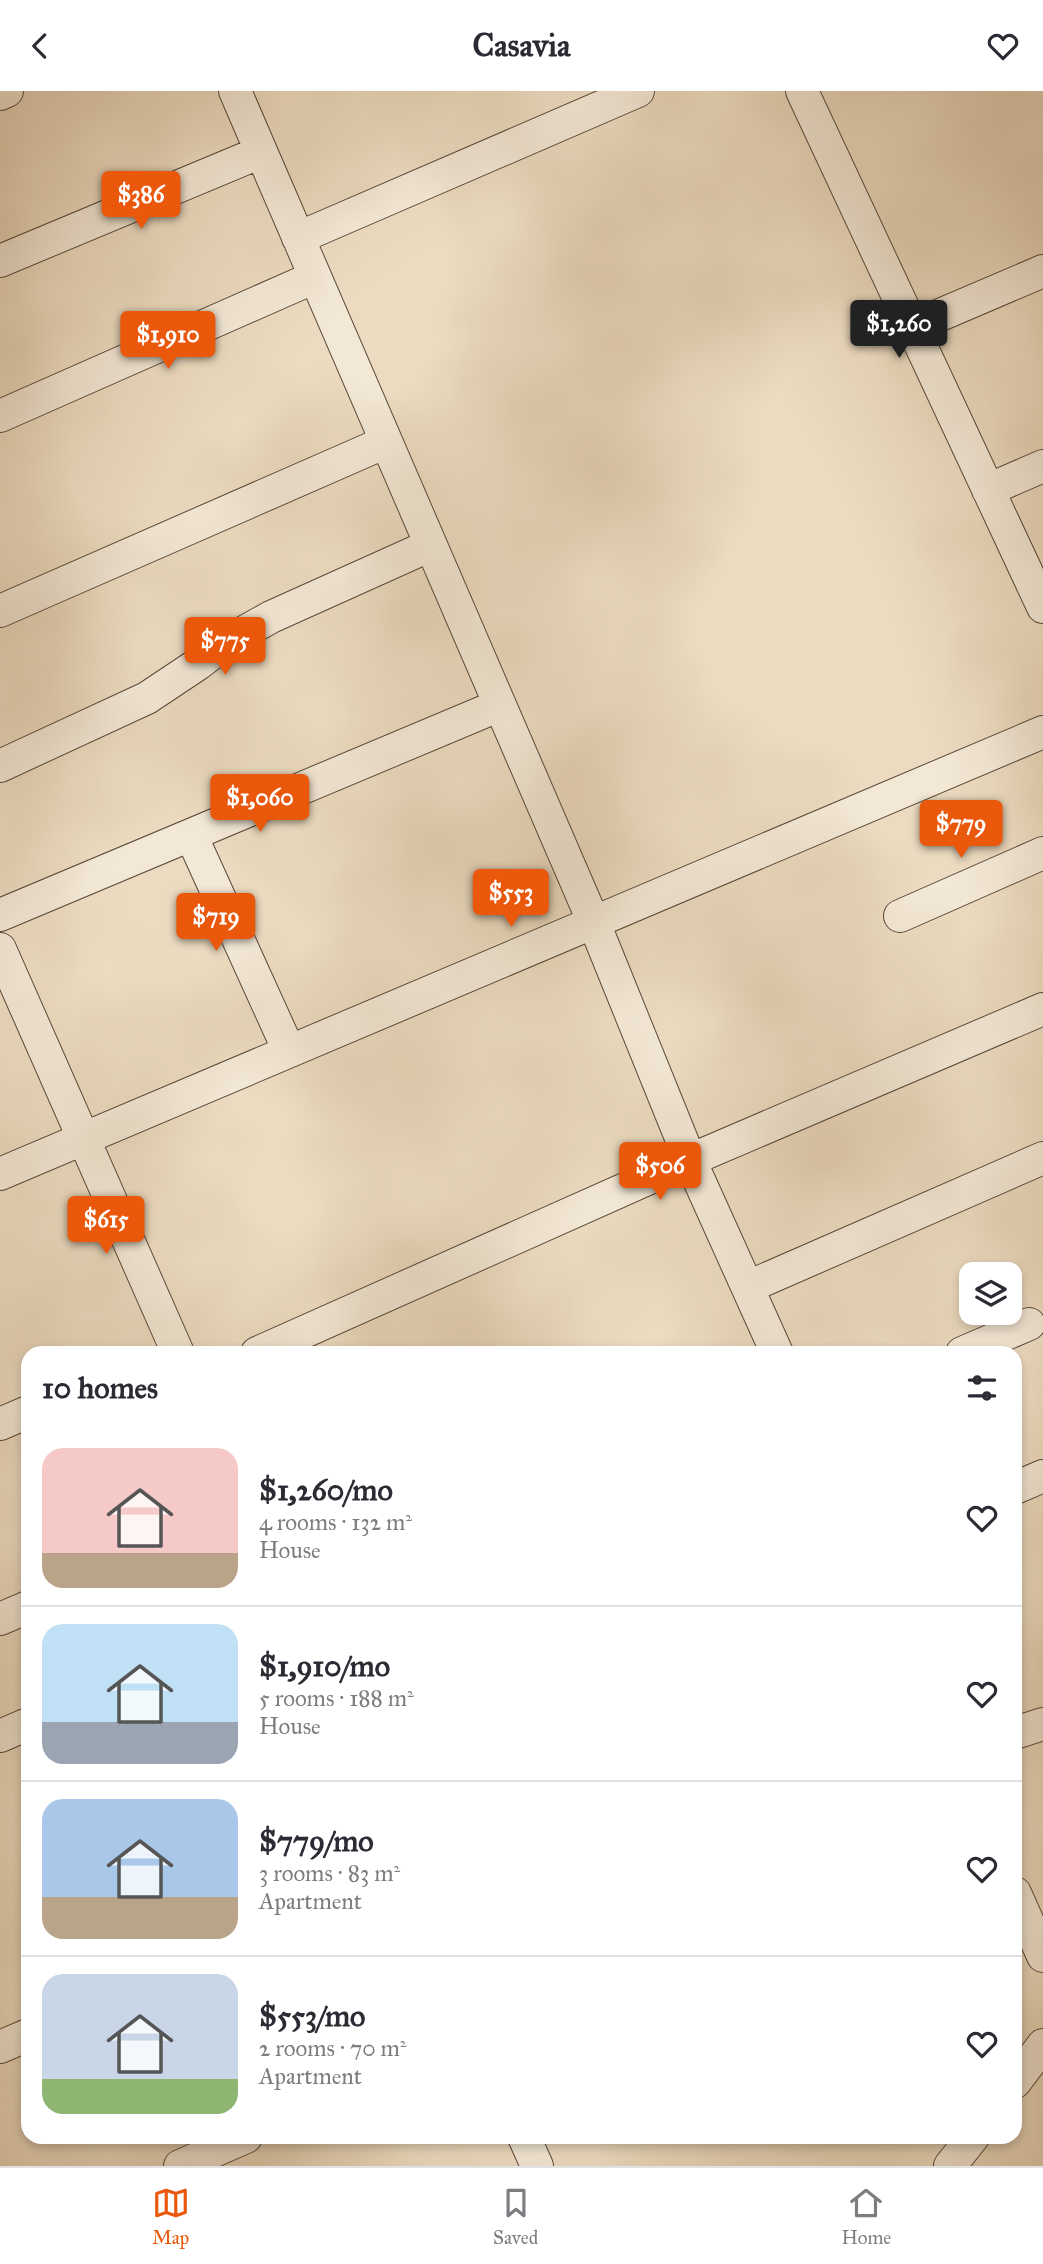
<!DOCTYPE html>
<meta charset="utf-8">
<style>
:root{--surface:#fff;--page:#f2f2f3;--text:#2b2b33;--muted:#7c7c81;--line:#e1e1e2;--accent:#ea580c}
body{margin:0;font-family:"IM FELL Great Primer",serif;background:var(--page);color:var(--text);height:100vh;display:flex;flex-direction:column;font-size:26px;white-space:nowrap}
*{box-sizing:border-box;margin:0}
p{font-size:23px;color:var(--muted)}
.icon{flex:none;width:38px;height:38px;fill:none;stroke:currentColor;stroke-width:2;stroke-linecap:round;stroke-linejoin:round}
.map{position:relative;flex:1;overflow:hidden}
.panel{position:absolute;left:21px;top:1255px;width:1001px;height:798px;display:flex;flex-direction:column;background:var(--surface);border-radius:21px;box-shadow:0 4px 10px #0003}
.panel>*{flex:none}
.tools{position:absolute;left:959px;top:1171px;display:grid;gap:14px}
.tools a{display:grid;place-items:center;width:63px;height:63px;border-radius:14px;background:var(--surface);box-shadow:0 4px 10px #0003;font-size:35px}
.price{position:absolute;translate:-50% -60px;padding:0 16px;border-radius:7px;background:var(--accent);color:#fff;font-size:23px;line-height:46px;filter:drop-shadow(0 2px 4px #0008)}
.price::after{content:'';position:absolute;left:50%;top:42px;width:21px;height:16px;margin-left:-10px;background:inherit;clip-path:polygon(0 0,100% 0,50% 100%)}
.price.on{background:#222;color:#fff}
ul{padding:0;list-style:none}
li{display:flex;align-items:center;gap:21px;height:175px;padding:0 21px}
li+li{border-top:2px solid var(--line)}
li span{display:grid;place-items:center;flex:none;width:196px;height:140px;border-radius:21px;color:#555}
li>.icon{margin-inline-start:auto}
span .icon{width:84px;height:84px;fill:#fffc;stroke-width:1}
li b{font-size:30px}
h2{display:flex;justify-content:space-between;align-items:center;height:84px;padding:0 21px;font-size:30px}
header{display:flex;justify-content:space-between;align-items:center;height:91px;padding:0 21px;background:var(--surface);font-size:32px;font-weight:700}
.tab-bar{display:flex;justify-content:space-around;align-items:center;height:98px;border-top:2px solid var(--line);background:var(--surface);font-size:19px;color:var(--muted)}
.tab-bar a{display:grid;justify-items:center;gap:4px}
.tab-bar .on{color:var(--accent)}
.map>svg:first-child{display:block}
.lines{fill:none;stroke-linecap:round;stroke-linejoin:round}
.minor-casing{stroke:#584839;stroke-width:34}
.minor{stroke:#f3e8d6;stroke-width:32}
</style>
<header><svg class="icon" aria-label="back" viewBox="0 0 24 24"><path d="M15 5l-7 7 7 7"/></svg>Casavia<svg class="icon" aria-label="heart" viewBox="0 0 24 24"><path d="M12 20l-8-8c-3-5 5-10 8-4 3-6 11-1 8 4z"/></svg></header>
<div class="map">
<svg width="1043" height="2075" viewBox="0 0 1043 2075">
<rect width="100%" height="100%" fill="#ecdbc0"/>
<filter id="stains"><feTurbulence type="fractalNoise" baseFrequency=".00286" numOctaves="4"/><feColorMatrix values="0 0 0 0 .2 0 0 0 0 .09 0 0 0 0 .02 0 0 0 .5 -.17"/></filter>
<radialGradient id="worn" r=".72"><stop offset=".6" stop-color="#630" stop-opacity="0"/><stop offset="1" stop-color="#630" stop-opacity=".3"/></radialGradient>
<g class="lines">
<g class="minor-casing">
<path id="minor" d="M235 0 594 832 690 1069 777 1262
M802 0 1043 516
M0 3 7 0
M298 147 638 0
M0 170 261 61
M912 236 1043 180
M0 325 315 186
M988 399 1043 375
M0 520 386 351
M0 675 147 607 198 573 228 550 271 526 431 454
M191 744 289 960
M0 824 500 614
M900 825 1043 762
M0 858 178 1262
M0 1083 1043 641
M748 1196 1043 1067
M257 1262 690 1069 1043 918
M962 1262 1029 1233
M0 1333 28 1321
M1015 1397 1043 1385
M0 1528 28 1516
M1015 1642 1043 1633
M0 1645 28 1633
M1015 1802 1043 1865
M0 1956 28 1944
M1015 1991 1043 1954
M524 2046 537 2075
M180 2075 246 2046
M950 2075 973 2046"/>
</g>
<use href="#minor" class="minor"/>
</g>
<rect width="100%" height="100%" filter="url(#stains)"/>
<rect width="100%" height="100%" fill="url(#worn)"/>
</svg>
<div class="tools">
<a><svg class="icon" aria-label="layers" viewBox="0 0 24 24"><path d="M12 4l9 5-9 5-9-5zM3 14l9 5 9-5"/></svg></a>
</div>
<b class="price" style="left:141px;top:140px">$386</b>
<b class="price on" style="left:899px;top:269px">$1,260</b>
<b class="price" style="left:168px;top:280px">$1,910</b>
<b class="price" style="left:225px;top:586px">$775</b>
<b class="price" style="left:260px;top:743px">$1,060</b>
<b class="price" style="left:961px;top:769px">$779</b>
<b class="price" style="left:511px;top:838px">$553</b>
<b class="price" style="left:216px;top:862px">$719</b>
<b class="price" style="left:660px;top:1111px">$506</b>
<b class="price" style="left:106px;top:1165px">$615</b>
<section class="panel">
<h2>10 homes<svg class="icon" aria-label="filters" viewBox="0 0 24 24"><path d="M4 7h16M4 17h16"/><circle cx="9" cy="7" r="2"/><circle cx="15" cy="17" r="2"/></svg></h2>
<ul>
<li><span style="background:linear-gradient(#f6c9c9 75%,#b9a48a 0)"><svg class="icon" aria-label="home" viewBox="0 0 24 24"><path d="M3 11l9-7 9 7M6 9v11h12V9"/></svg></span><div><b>$1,260/mo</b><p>4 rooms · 132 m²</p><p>House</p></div><svg class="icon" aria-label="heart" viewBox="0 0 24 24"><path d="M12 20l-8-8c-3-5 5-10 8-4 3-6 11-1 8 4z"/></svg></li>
<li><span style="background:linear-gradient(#bfe0f5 70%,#9aa5b1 0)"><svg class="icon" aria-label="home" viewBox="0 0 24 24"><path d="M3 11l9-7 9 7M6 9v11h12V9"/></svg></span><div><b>$1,910/mo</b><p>5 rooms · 188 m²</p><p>House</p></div><svg class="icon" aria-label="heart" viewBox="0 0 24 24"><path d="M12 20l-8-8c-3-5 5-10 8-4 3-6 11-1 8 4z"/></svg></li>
<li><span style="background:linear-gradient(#a9c7e8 70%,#b9a48a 0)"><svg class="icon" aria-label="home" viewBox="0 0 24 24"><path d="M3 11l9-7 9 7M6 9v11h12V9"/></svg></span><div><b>$779/mo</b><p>3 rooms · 83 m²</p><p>Apartment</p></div><svg class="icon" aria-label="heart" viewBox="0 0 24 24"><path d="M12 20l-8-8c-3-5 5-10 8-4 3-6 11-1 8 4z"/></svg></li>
<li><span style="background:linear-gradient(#c9d6e8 75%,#8fb573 0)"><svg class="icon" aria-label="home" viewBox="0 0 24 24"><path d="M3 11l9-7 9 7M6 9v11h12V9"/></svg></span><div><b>$553/mo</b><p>2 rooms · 70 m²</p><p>Apartment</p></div><svg class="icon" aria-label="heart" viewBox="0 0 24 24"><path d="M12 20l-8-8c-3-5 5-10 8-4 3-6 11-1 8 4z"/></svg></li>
</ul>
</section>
</div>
<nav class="tab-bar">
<a class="on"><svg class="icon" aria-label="map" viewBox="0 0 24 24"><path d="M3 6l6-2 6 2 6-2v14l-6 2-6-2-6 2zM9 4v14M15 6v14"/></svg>Map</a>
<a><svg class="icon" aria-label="saved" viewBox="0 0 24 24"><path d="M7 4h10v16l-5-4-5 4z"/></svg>Saved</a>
<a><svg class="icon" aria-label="home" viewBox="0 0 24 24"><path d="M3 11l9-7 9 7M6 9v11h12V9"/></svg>Home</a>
</nav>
